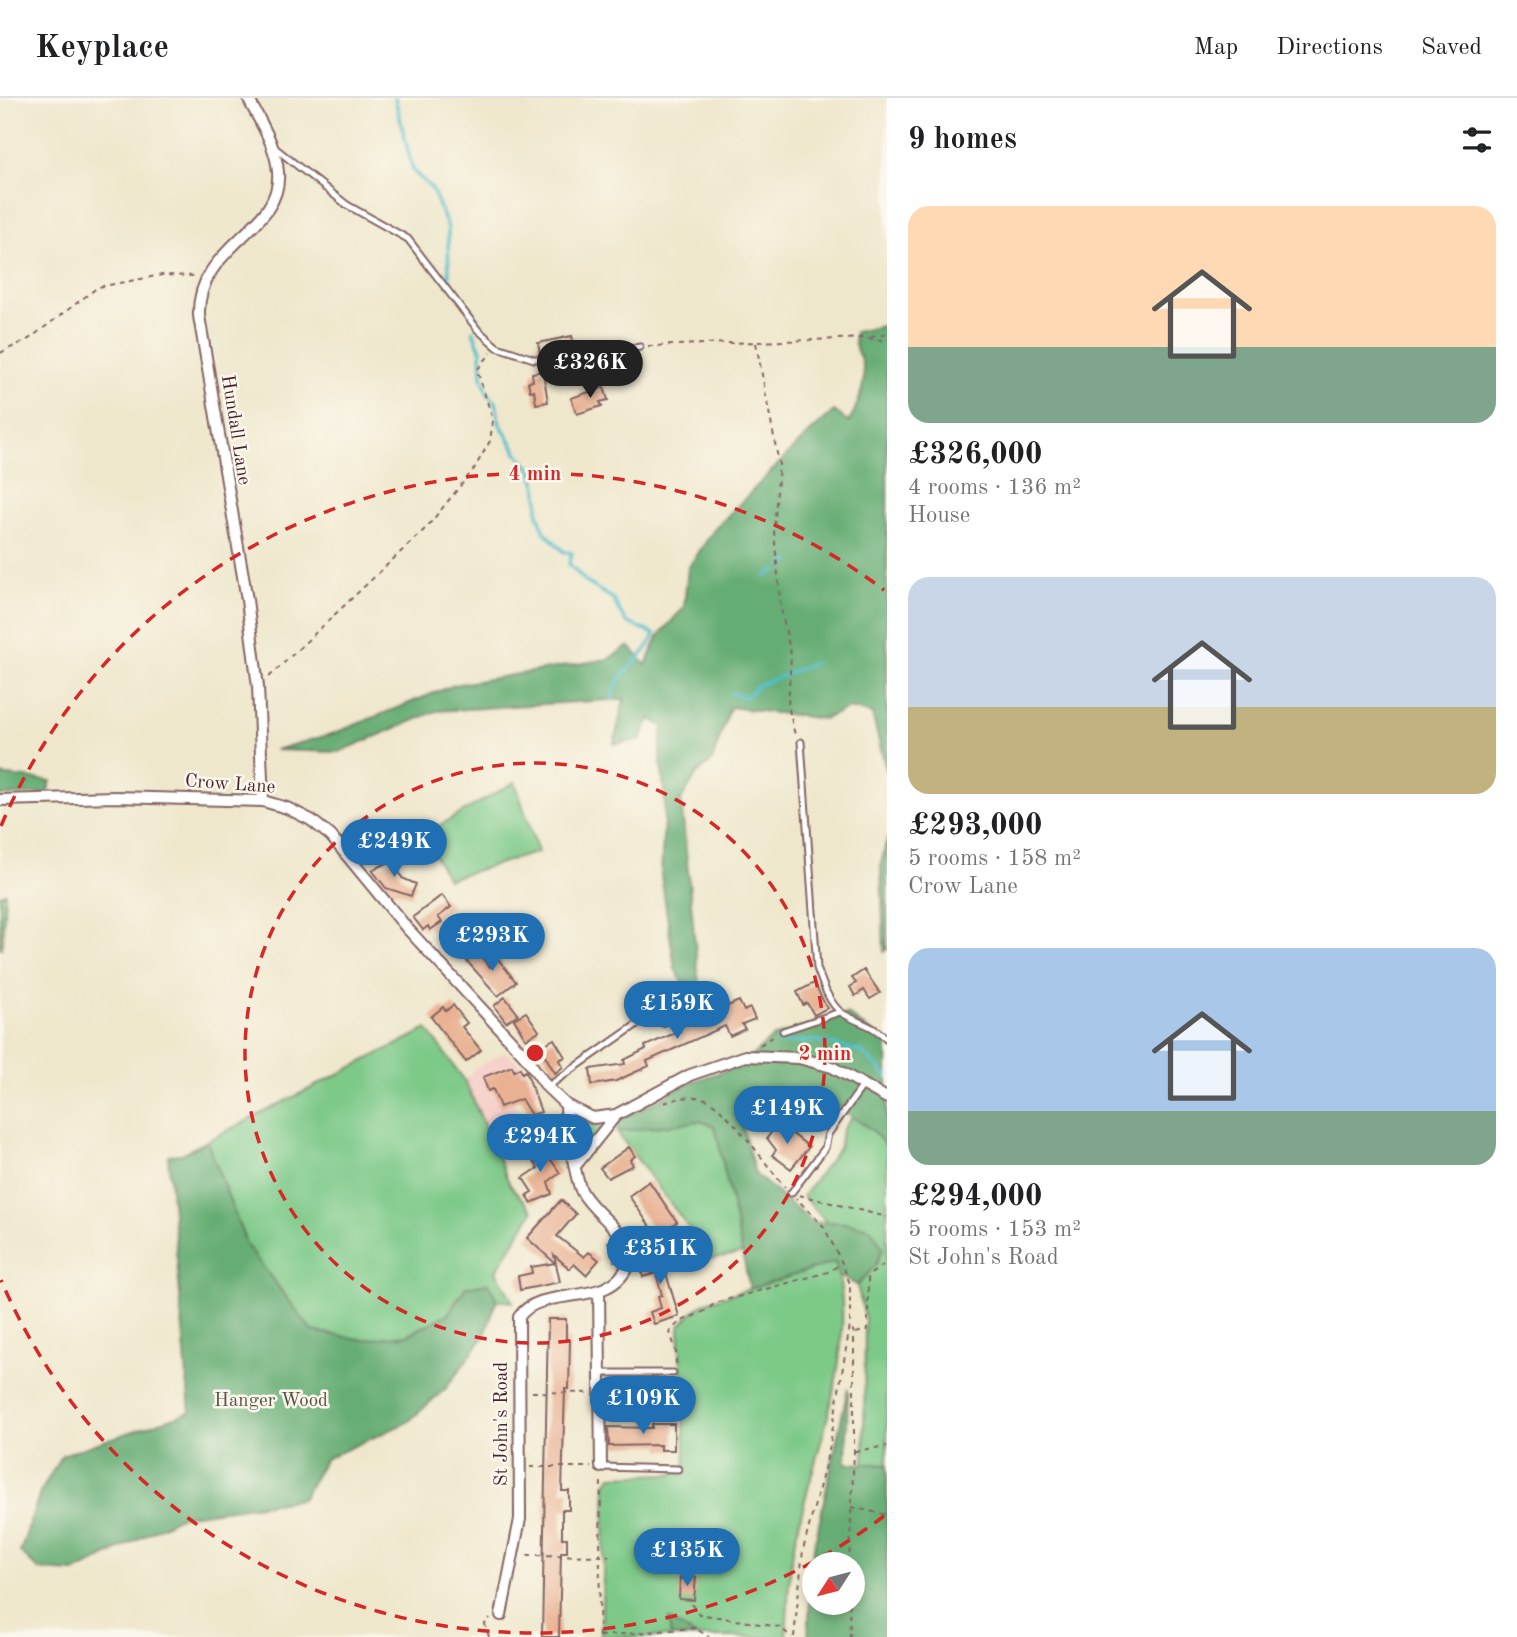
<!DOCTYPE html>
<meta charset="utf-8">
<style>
:root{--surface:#fff;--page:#f2f2f2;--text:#202124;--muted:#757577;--line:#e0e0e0;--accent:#1f6fb2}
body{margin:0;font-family:"Old Standard TT",serif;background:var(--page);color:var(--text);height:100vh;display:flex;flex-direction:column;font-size:26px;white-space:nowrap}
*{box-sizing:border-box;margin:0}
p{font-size:23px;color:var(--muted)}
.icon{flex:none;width:38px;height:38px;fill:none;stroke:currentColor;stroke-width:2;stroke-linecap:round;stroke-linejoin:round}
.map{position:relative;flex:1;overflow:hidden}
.panel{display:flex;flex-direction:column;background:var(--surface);width:630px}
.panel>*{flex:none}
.needle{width:46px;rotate:234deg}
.buttons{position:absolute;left:802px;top:1454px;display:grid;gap:14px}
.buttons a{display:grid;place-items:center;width:63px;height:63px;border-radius:50%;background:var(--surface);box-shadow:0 4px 10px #0003;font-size:35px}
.price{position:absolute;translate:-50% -60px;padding:0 16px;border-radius:24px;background:var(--accent);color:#fff;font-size:23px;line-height:46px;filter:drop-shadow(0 2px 4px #0008)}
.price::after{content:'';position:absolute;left:50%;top:42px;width:21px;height:16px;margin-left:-10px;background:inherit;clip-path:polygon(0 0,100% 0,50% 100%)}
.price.on{background:#222;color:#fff}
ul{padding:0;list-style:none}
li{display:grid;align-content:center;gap:14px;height:371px;padding:0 21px}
li span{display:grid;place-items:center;height:217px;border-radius:21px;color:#555}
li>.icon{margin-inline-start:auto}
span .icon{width:126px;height:126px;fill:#fffc;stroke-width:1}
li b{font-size:30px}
h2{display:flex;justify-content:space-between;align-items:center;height:84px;padding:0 21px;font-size:30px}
header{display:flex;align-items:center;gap:42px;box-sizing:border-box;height:98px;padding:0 35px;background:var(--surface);border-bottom:2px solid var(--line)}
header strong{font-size:33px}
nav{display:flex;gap:38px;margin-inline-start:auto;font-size:24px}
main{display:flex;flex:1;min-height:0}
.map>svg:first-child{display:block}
.built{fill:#f7d0cb}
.green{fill:#7dc988;stroke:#64745a;stroke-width:2}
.forest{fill:#66ad74;stroke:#586650;stroke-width:2;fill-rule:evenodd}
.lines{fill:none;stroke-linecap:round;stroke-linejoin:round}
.stream{stroke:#50bdca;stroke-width:3.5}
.building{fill:#e9b192}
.lane-casing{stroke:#846563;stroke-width:9}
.street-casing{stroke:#846563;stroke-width:14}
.path{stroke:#846563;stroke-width:2;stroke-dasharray:5 5;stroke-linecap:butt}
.lane{stroke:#fff;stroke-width:5}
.street{stroke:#fff;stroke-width:10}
.ring{fill:none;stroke:#d62828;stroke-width:3.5;stroke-dasharray:12 9}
.labels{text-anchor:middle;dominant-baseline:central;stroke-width:5;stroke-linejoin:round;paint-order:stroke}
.street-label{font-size:19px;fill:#4a1f2b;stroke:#fbf7ec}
.park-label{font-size:19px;fill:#595247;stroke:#fbf7ec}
.centre{fill:#d62828;stroke:#fbf7ec;stroke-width:3.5}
.ring-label{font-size:21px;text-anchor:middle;font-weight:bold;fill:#d62828;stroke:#fbf7ec;stroke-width:5;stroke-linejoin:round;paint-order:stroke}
</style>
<header>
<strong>Keyplace</strong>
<nav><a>Map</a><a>Directions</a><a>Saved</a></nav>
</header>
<main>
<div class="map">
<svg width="887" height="1539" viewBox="0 0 887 1539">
<rect width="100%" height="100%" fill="#fbf7ec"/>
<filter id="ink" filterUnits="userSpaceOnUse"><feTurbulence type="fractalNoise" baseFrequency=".0143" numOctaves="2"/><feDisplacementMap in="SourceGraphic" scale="14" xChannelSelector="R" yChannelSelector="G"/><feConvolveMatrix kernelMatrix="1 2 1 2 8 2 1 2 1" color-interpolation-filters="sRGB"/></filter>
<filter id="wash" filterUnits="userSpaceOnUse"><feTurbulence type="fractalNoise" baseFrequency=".00686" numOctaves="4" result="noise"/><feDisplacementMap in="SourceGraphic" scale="28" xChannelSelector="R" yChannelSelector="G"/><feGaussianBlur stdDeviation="1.57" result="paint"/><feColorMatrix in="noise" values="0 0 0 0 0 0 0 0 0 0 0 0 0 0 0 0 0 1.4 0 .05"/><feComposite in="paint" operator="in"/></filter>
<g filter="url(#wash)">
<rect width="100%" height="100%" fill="#efe7cc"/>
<path class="built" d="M505 954 523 969 540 993 513 1004 518 1016 486 1030 465 983 474 971Z"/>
<path class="green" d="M515 684 538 754 448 781 423 737Z
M5 795 2 850H0V797Z
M427 931 465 983 510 1087 533 1113 496 1173 513 1204 497 1202 488 1185 466 1189 448 1216 408 1237 364 1242 312 1233 247 1148 207 1043Z
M852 1019 872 1032 887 1049V1367L864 1366 865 1220 857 1187 876 1167 840 1124 827 1125 803 1098 839 1050 842 1033Z
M577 1022 603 1031 583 1053 579 1050 574 1025Z
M700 1023 715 1028 743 1155 712 1161 617 1034Z
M604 1127 625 1155 622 1170 613 1181 617 1162Z
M836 1164C860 1260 810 1360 793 1453 788 1481 788 1511 786 1539H697L670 1523 671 1539H601L606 1385 612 1378 670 1376 686 1371 679 1229 690 1216 706 1204Z"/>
<path class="forest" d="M887 227V675L872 616 849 610 824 621 730 609 712 663 697 676 681 702 699 886 683 884 675 871 661 777 665 703 660 651 663 628 650 621 640 642 614 646 624 601 436 613 339 654 275 652 335 635 454 587 608 561 629 548 646 567 658 539 684 509 688 470 714 432 803 341 834 313 849 324C858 307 868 284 862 265 857 250 853 251 855 234Z
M0 677 51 683 47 695 0 698Z
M887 741V851L884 853 881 766Z
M847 916 887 945V1049L872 1032 832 1005 813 1027 783 1012 754 1017 743 1030 755 1076 813 1125 840 1124 870 1130 883 1150 876 1167 857 1187 839 1178 835 1164 750 1191 715 1028 700 1023 617 1034 619 1023 691 984 742 967 773 939Z
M207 1043 247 1148 312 1233 364 1242 408 1237 448 1216 466 1189 488 1185 497 1202 485 1237 446 1290 408 1324 325 1361 302 1401 181 1418 76 1474 39 1472 20 1454 40 1395 62 1357 190 1314 168 1057 182 1056Z
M848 1290 846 1365 887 1367V1539H808L812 1459ZM814 1466H852V1505H814Z
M669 1522 697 1539H671Z"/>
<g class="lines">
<path class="stream" d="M395 0 413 73 432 91 448 130 449 183 477 220
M473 233 481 253 482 278 488 297 496 304 499 324 518 356 532 372 538 393V416L544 433 564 454 572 455 569 466 586 484 612 500 626 524 654 536C648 560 613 576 612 602
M783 468 790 463
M766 478 776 472
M731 595 746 599 757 588 814 565
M777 945 818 943 862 954 887 978"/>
</g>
<g id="blocks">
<path class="building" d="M572 238 574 248 540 256 538 245Z
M618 258 620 266 582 275 580 264Z
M543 273 548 304 536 306 534 292 530 293 528 284 533 283 532 275Z
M604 289 608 302 600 304 602 308 577 316 571 300Z
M394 762 402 780 416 786 411 798 386 790 372 772Z
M442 797 451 809 438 819 442 824 430 832 428 828 423 832 413 819Z
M475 852 490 869 498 861 516 884 498 898 465 861Z
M864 872 880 895 870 901 864 892 855 898 850 889 856 885 852 880Z
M814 885 827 910 814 917 807 905 803 907 797 894Z
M505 899 518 916 506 924 494 908Z
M739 903 744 913 750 910 755 921 742 926 745 931 730 938 725 928 647 963 649 968 616 983 592 987 590 971 625 966 624 962 646 951 645 948 680 933 676 925 692 918 693 923Z
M453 907 467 925 462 929 481 952 466 964 431 919 443 909 446 913Z
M526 914 539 933 526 941 514 921Z
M554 941 565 959 559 962 563 969 555 975 540 949Z
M512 968 514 973 520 970 522 975 526 973 541 1014 531 1017 521 1001 500 1009 493 991 488 993 483 979Z
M779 1025 809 1049 791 1071 772 1057 776 1052 767 1040Z
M539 1044 560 1075 548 1084 552 1096 531 1105 527 1097 532 1094 523 1080 538 1070 527 1053Z
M629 1049 635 1058 630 1062 633 1067 608 1080 600 1070Z
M649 1083 677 1124 657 1138 629 1098Z
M561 1102 576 1116 557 1138 584 1159 589 1154 599 1162 586 1177 574 1166 570 1171 554 1157 560 1184 520 1192 518 1178 532 1175 531 1169 555 1165 527 1140Z
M652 1145 658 1163 669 1160 672 1170 665 1172 679 1218 654 1226 650 1214 661 1210 658 1198 662 1197 656 1175 643 1179 640 1168 649 1165 644 1147Z
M548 1221H566V1242H570L569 1291H565L562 1393H569V1412H562V1440H567V1454H561L559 1539H542Z
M652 1326H674V1352H660V1347L609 1348 608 1329 652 1330Z
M680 1478 696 1479 694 1502 679 1501Z"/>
</g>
</g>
<g filter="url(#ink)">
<use href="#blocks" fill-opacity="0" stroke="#846563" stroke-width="2"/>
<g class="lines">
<g class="lane-casing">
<path id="lane" d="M275 50 347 107 408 141 478 232 497 249 534 261H561L640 249
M801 644 817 870C822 884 829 906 842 915 860 926 870 925 887 941
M783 933 840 914
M547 989 649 918 657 916 663 925
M514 1022V1037L519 1039 566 1016
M791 1095 825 1050 828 1036 864 986
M601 1275H673
M601 1369 678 1371"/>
</g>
<g class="street-casing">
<path id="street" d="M248 0C260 24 276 47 278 74 283 133 196 147 199 218L247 502 258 589 263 703
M0 702 115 699 263 703 287 710 311 722 331 738 406 829 525 958 547 989 566 1007 593 1020 616 1017 690 977 745 958 799 960 832 969 887 1000
M576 1067 616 1017
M599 1192 601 1369
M501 1517 520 1421 519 1219C541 1185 613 1213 629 1164 629 1132 597 1120 582 1094 575 1081 566 1023 566 1007"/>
</g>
<path class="path" d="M871 239 887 236
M756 245 779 366 774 433 781 511 791 557 788 607 795 637
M648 248 866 240 887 243
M0 255 29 241 98 189 162 177 194 178
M269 579 427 429 474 371 490 343 493 322 477 272 491 255
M760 947 776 937
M664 1005C676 1001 689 997 702 1000 724 1004 767 1069 785 1089
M799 1097 887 1119
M608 1143 614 1164
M856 1235 868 1232V1178L887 1164
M676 1266V1253L670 1234C682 1217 701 1220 715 1205L828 1174 841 1166
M532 1294 590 1295
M855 1353 887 1348
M530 1369H591
M851 1409 887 1417
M527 1457 610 1458
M849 1466 854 1353V1235L850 1227
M849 1505 850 1539
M691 1506 699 1516 779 1529 792 1539
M600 1538 695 1530 709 1539
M489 1539 485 1526 490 1520
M599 1539 601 1379
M794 1539 803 1452 829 1352 850 1227V1186L842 1165 824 1129 796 1100"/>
<use href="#lane" class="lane"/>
<use href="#street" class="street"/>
</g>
</g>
<g class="ring">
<circle cx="535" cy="955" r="290"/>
<path d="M884 1418A580 580 0 0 1 1 1182M1 728A580 580 0 0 1 884 492"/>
</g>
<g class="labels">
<g class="street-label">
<text transform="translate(235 332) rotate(81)">Hundall Lane</text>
<text transform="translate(230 687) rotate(4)">Crow Lane</text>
<text transform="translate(502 1326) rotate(-90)">St John's Road</text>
</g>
<g class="park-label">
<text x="271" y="1303">Hanger Wood</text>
</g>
</g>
<circle cx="535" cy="955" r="10" class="centre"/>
<g class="ring-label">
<text x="535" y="382">4 min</text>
<text x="825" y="962">2 min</text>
</g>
</svg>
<div class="buttons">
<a><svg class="needle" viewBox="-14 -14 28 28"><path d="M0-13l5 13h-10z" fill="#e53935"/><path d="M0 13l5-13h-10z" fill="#757577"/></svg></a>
</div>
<b class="price on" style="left:590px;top:302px">£326K</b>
<b class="price" style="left:394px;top:781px">£249K</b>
<b class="price" style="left:492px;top:875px">£293K</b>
<b class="price" style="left:677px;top:943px">£159K</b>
<b class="price" style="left:787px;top:1048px">£149K</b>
<b class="price" style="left:540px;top:1076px">£294K</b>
<b class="price" style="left:660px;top:1188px">£351K</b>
<b class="price" style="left:643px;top:1338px">£109K</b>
<b class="price" style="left:687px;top:1490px">£135K</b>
</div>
<section class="panel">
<h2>9 homes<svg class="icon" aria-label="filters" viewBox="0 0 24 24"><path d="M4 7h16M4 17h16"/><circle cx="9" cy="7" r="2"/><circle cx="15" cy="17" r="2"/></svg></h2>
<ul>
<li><span style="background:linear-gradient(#ffd9b3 65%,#7fa58c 0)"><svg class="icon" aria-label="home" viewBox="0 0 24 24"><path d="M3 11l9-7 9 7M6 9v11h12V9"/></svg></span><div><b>£326,000</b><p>4 rooms · 136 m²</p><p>House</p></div></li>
<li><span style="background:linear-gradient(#c9d6e8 60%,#c2b280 0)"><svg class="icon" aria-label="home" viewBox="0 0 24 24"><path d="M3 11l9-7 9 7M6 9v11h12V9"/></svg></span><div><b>£293,000</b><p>5 rooms · 158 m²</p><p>Crow Lane</p></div></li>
<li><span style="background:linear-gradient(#a9c7e8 75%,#7fa58c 0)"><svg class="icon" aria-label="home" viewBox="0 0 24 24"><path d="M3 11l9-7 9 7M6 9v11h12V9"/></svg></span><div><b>£294,000</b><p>5 rooms · 153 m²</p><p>St John's Road</p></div></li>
</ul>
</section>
</main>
